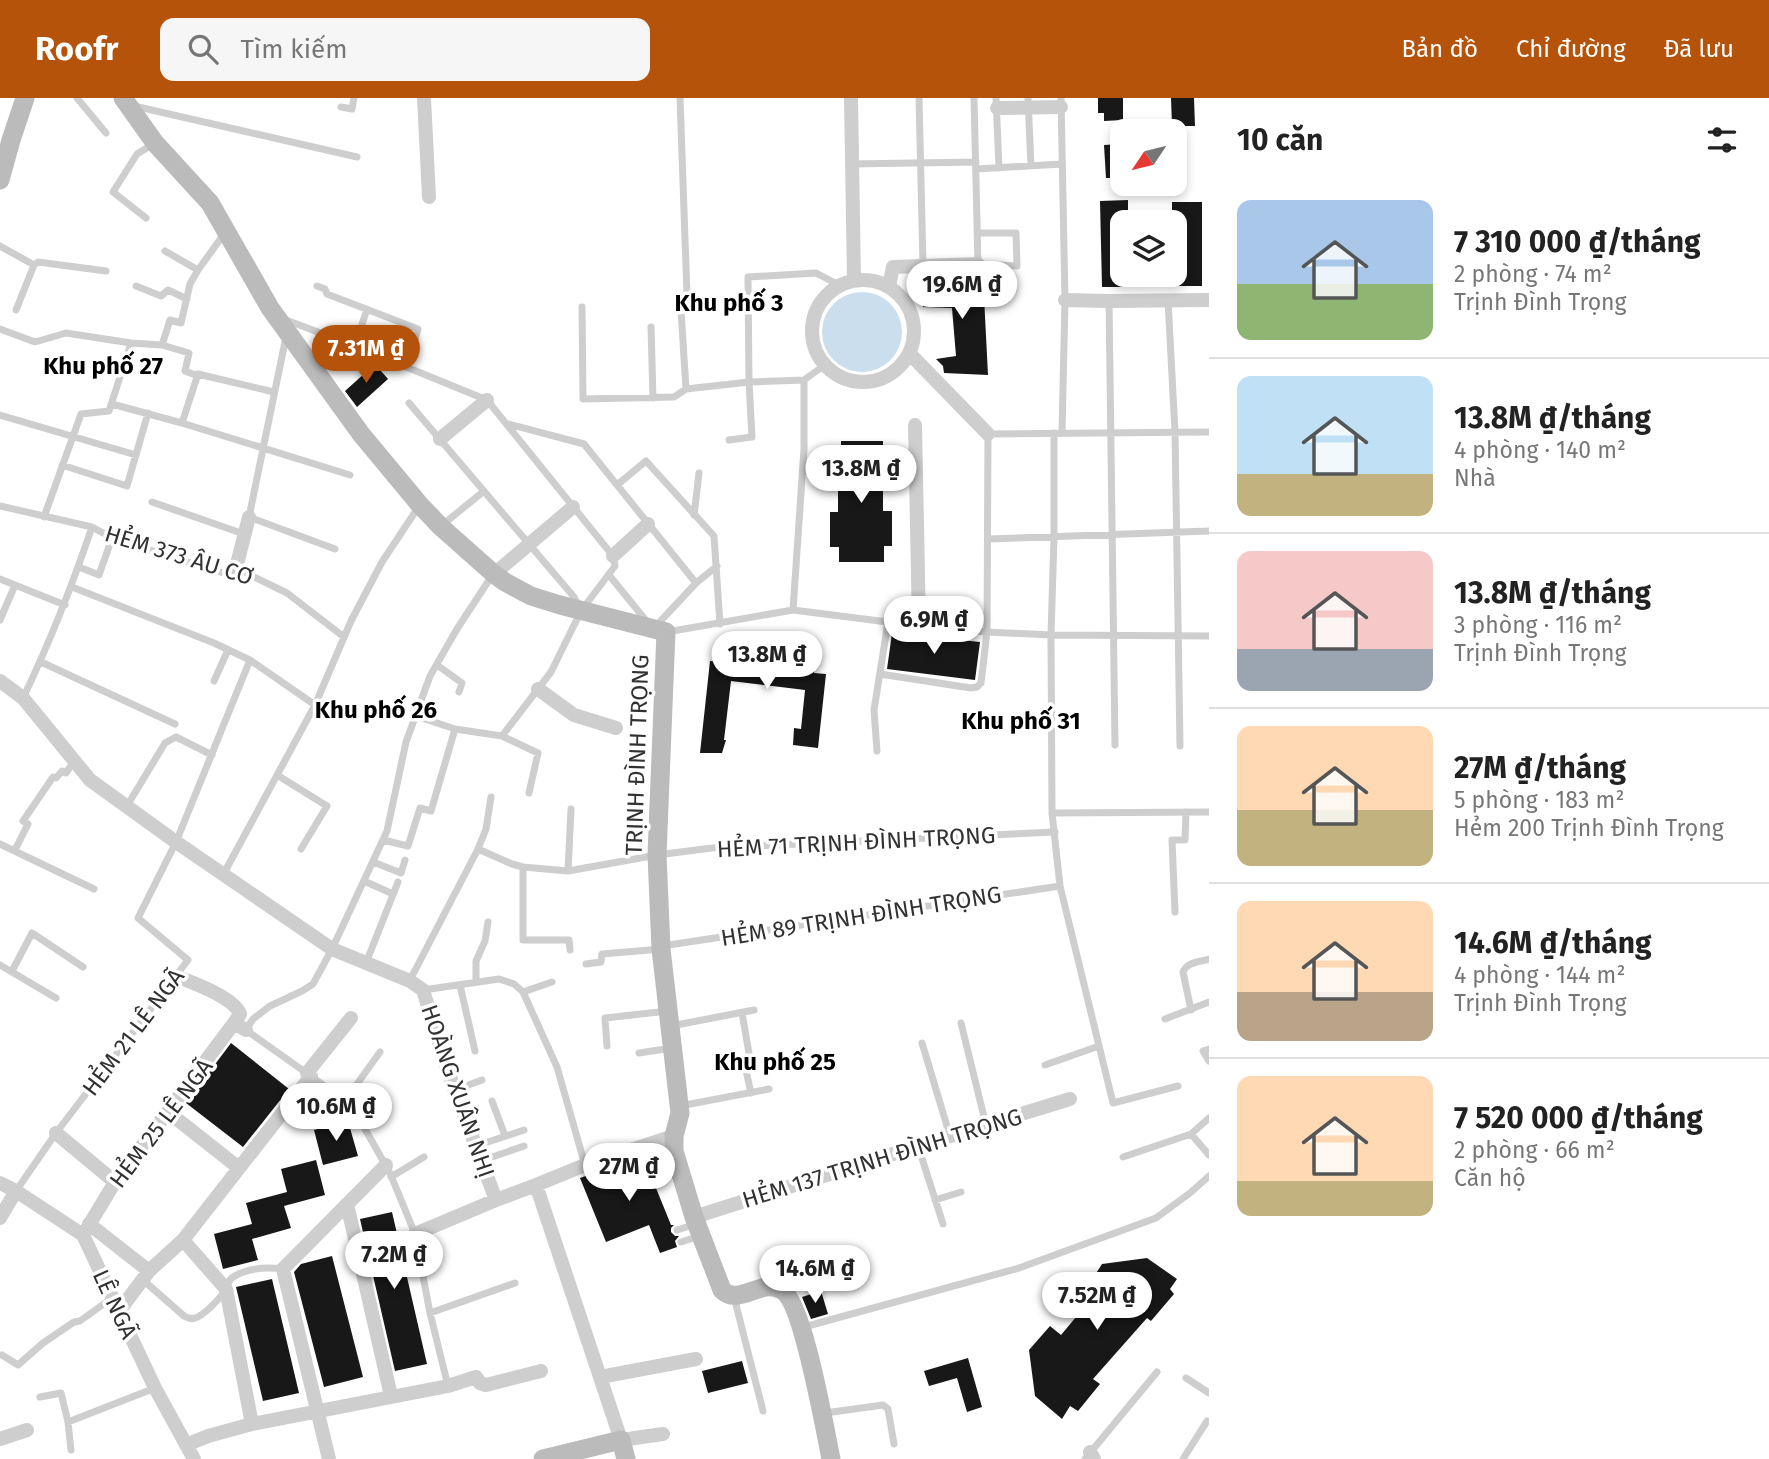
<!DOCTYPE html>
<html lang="vi">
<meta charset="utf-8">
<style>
:root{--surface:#fff;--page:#f6f6f6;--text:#222;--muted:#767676;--line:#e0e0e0;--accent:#b45309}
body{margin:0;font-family:"Fira Sans",sans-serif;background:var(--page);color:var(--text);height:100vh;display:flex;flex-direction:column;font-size:26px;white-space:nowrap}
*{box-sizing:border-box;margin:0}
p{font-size:23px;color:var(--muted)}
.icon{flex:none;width:38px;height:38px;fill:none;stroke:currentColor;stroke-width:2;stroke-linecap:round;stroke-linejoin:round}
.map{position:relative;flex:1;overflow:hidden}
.side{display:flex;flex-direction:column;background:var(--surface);width:560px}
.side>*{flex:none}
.needle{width:46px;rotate:235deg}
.buttons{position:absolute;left:1110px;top:21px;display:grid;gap:14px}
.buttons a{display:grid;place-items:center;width:77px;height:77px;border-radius:14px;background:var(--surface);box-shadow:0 4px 10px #0003;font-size:35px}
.price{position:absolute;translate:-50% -60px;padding:0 16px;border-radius:24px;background:#fff;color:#222;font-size:23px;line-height:46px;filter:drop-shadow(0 2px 4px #0008)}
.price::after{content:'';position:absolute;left:50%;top:42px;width:21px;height:16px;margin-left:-10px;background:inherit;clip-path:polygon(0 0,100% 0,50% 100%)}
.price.on{background:var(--accent);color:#fff}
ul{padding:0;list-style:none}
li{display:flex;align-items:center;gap:21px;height:175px;padding:0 28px}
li+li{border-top:2px solid var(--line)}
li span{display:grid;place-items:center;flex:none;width:196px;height:140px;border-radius:14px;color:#555}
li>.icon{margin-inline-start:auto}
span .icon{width:84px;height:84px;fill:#fffc;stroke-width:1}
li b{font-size:30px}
h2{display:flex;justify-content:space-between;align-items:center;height:84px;padding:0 28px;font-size:30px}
header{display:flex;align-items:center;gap:42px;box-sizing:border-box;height:98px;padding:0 35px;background:var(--accent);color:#fff}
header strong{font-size:33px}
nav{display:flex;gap:38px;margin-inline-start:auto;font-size:24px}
.search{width:490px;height:63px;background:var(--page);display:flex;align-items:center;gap:18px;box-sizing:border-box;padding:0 24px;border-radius:14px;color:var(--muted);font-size:26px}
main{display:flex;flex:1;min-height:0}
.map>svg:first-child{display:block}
.water{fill:#cbdeed}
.building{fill:#181818}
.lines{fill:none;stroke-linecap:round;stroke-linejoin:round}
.lane{stroke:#cecece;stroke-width:7}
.street{stroke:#cecece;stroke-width:14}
.secondary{stroke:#bbb;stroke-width:19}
.labels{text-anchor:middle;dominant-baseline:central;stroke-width:7;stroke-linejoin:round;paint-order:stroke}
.street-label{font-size:23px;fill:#313131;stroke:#fff}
.neighbourhood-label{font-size:24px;font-weight:bold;fill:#000;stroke:#fff}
</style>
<header>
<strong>Roofr</strong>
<div class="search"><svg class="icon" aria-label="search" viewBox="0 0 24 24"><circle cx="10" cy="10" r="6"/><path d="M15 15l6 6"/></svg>Tìm kiếm</div>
<nav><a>Bản đồ</a><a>Chỉ đường</a><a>Đã lưu</a></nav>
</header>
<main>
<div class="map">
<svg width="1209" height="1361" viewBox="0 0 1209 1361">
<rect width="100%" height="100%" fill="#fff"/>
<path class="water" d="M822 234a40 40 0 1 1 80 0a40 40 0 1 1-80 0Z"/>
<path class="building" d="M1098 0H1123V22L1104 23V15H1098Z
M1171 0H1194L1195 28H1172Z
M1122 46V80H1106L1104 47Z
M1128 102V124H1122V177H1129V189H1102L1100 103Z
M1172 104H1202V188H1172V177H1174V124H1172Z
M922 179H983L988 277 944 275 943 268 936 261 956 258 952 210 923 209Z
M375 266 388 281 357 309 345 293Z
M841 343H883V413H892V448H884V464H839V449H830V414H838V365H841Z
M892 535 980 544 975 582 887 571Z
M780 537 818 542 814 575 826 576 818 650 793 647 794 630 801 631 805 592 731 583 724 642H726L722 655H700L710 563 776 570Z
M231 945 289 991 243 1049 186 1005Z
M348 1023 358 1058 323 1067 314 1032Z
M643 1058 671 1127H674L671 1130V1134L675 1138H679L675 1143 677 1149 660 1155 649 1127 606 1144 580 1080Z
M316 1062 325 1097 284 1108 291 1130 252 1141 258 1162 223 1171 214 1136 252 1126 246 1105 287 1094 281 1071Z
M392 1114 427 1266 395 1273 360 1121Z
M332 1158 363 1279 324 1289 294 1174 301 1166Z
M1147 1160 1177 1181 1170 1191 1174 1196 1151 1223 1147 1220 1093 1281 1100 1286 1078 1313 1070 1308 1062 1321 1035 1298 1029 1252 1050 1228 1061 1237 1096 1195 1088 1188 1102 1166Z
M272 1181 299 1295 263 1303 236 1189Z
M821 1193 828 1216 811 1221 802 1199Z
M968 1260 982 1309 967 1314 957 1280 929 1288 924 1273Z
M742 1263 748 1285 708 1295 702 1273Z"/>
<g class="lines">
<path class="lane" d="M77 0 106 35
M680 0 687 197 681 212 686 291
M919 0 923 167
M974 0 978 166 1017 168 1016 135H977
M996 0 999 70
M1028 0 1031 68
M1061 0 1065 202 1062 335
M134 8 357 59
M341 9 352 11 354 0
M851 66 976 64
M976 71 1062 66
M146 120 113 94 137 56 155 45
M0 148 34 167 38 164 106 173
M165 153 198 172
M136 188 161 198 168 192 187 201
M317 188 325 191 327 196 418 231 407 269
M1168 202 1175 334 1180 648
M1109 203 1115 647
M582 209 583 301 674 299 686 291 749 284 804 282
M16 212 34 167
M286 222 355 248 487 302 613 458 615 468 581 513 551 574 502 638
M651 229 653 300
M0 231 35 244 66 235 131 245 162 247 189 255 185 273 198 278
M286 239 249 419 335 451
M162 247 170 222 181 225 190 186 198 172 224 136
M355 248 367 211
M409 305 574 499 579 509
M112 306 182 325 350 377
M0 317 136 357
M182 325 198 276 274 294
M508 326 584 346 696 485
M1054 335V439L1051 537 1052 715 1060 788 1113 1005 1178 988
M729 342 752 339 749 284 748 179 816 175 839 187
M62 367 127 388 148 315
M617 387 646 363 714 438 720 526
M152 404 244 436
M0 408 92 429 112 440 233 478 236 470 287 495 344 539
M694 417 699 375
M44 419 81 316 109 313 131 245
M441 428 484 393
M988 441 1209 433
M79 469 99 477 112 440
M609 477 648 525
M0 481 65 507
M72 489 214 545 250 562 315 607
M793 512 804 351V282L825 267
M0 522 15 487
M656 528 696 485 717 468
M667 534 793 512 919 528 987 534 1051 537 1209 538
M41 564 175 626
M437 567 462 585 459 594
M880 576 971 590 977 589 981 585 987 534 988 336 1209 334
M214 583 228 552
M23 600C50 544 72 488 92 429
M416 618 455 631 502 638 538 655 529 695
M877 653 874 612 888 524
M277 677 327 708 301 751
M127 708 165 645 176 639 212 657
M1052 715 1209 714
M383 742 408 748 420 710 431 713 455 631
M0 746 94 791
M478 751 486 731 491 699
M15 752 28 726 23 723 53 679 56 680 62 673 66 675 74 663
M373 764 401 775 405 762
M523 769V842H569L570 852
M568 773 571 711
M223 777 315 607 351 523 382 464 419 408
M364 783 393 796
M1175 814 1172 742H1185L1186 714
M662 848 1060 788
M366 865 398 784
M586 866 601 864 602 856 661 851
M0 867 56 900
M12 873 32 835 83 869
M410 882 478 751 512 766 523 769 568 773 657 757 712 750 1055 734
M476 884V863L485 843 488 824
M460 887 475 953
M423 892 499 881 514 886 523 894 557 969 585 1067
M523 894 552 884
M1191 912 1183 874C1187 864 1199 864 1209 861
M742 915 750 961
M1165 921 1209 904
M961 925 986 1027
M671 928 754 912
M922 945 950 1038
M607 948 605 920 668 913
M1209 951 1203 953 1209 963
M380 954 352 993V1001L361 1024 390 1075 415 1136 430 1215 448 1288
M639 955 672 950
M1045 967 1099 948
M745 968 751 995
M455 992 482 982
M352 1001H343L246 932 253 921 270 908 302 893 313 886 332 851 387 733 406 644 430 578 457 531 493 476
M492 1003 505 1038
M680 1008 769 991
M1191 1036 1209 1057
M476 1048 524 1032
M918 1048 943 1126
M1123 1059 1191 1036 1209 1020
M481 1063 524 1048
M391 1079 424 1059
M16 1093 56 1035 188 862 138 820 176 744 250 562
M935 1102 961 1094
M677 1132 696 1126
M681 1144 700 1138
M143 1182 184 1218C189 1220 190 1222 195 1220 203 1218 220 1201 224 1193 228 1188 227 1183 233 1179 247 1170 266 1169 283 1171
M734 1199 763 1313
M430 1215 515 1185
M804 1229 1019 1170 1156 1120 1190 1095 1209 1078
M2 1257 18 1267 43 1245 74 1224 80 1223 112 1200
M1186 1280 1209 1295
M40 1299 61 1295 68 1324 71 1352
M825 1315 883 1307 888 1311 894 1346
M68 1324 155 1290
M1085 1361 1157 1274
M1183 1361 1207 1323"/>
<path class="street" d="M424 0 429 99
M851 0 854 182
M997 10 1061 9
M812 233a51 51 0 1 1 102 0a51 51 0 1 1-102 0Z
M889 188 893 169 978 166
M1065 202 1109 203 1209 202
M909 255 988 336
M915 327 919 528
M440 341 487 302
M613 458 648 426
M236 470 249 419
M494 476 573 409
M0 583 23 600 90 682 176 744 332 851 410 883 423 892 448 974 496 1102 536 1087 621 1342 663 1336
M538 591 574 617 616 630
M176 878C193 885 234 899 240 916L234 925
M307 975 351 920
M168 1014 239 1070
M56 1035 115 1084
M0 1085 16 1093 83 1137 155 1290 194 1361
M536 1087 585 1067 674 1038
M347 1106 391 1298
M694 1119 918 1048 1070 1001
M0 1120 16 1093
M89 1126 149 1173
M415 1136 496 1102
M83 1137 115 1084 234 925 246 932
M183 1142 226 1191 252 1326
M119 1213 149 1173 183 1142 311 978
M600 1279 696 1261
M0 1341 27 1332
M186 1347 208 1338 252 1326 448 1288 476 1279 480 1285 486 1287 541 1273
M1090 1354 1094 1361
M329 1361 283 1171 386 1067"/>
<path class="secondary" d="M123 0 155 45 210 105 270 210 361 336 420 407 441 429 494 476 505 484 531 498 560 507 666 534 657 757 661 851 680 1015 674 1038V1053L694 1119 722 1192C739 1209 762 1179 782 1192 803 1204 825 1332 831 1361
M0 82 11 42 25 0
M543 1361 621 1342 626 1361"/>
</g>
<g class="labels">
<g class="street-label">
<text transform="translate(179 457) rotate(17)">HẺM 373 ÂU CƠ</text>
<text transform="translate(637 657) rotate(-88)">TRỊNH ĐÌNH TRỌNG</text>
<text transform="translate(856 744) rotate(-3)">HẺM 71 TRỊNH ĐÌNH TRỌNG</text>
<text transform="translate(861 818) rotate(-9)">HẺM 89 TRỊNH ĐÌNH TRỌNG</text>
<text transform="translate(133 934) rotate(-53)">HẺM 21 LÊ NGÃ</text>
<text transform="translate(458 993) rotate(71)">HOÀNG XUÂN NHỊ</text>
<text transform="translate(161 1025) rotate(-53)">HẺM 25 LÊ NGÃ</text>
<text transform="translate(882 1060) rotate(-17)">HẺM 137 TRỊNH ĐÌNH TRỌNG</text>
<text transform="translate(115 1206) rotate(65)">LÊ NGÃ</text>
</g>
<g class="neighbourhood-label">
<text x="729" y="205">Khu phố 3</text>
<text x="103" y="268">Khu phố 27</text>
<text x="376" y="612">Khu phố 26</text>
<text x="1021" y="623">Khu phố 31</text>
<text x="775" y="964">Khu phố 25</text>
</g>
</g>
</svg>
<div class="buttons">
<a><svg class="needle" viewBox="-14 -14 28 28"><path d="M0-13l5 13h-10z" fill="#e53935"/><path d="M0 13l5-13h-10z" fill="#767676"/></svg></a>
<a><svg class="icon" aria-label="layers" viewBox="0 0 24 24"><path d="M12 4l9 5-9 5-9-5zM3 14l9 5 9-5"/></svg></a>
</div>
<b class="price" style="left:962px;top:223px">19.6M ₫</b>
<b class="price on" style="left:366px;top:287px">7.31M ₫</b>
<b class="price" style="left:861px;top:407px">13.8M ₫</b>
<b class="price" style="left:934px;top:558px">6.9M ₫</b>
<b class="price" style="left:767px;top:593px">13.8M ₫</b>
<b class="price" style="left:336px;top:1045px">10.6M ₫</b>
<b class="price" style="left:629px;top:1105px">27M ₫</b>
<b class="price" style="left:394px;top:1193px">7.2M ₫</b>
<b class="price" style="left:815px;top:1207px">14.6M ₫</b>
<b class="price" style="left:1097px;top:1234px">7.52M ₫</b>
</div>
<section class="side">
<h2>10 căn<svg class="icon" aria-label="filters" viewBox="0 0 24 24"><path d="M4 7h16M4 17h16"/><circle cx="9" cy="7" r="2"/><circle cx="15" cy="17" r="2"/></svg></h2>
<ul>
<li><span style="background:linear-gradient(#a9c7e8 60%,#8fb573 0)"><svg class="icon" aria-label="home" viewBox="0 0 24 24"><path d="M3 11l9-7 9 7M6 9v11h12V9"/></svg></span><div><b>7 310 000 ₫/tháng</b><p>2 phòng · 74 m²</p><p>Trịnh Đình Trọng</p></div></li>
<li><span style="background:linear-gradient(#bfe0f5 70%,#c2b280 0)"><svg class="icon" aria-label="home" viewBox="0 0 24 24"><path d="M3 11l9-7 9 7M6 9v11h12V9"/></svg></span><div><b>13.8M ₫/tháng</b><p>4 phòng · 140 m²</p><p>Nhà</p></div></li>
<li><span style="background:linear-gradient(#f6c9c9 70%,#9aa5b1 0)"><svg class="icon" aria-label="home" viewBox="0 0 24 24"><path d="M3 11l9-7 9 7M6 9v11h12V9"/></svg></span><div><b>13.8M ₫/tháng</b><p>3 phòng · 116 m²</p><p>Trịnh Đình Trọng</p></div></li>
<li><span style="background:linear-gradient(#ffd9b3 60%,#c2b280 0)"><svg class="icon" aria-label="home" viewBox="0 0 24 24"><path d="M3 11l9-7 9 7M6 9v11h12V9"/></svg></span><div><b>27M ₫/tháng</b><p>5 phòng · 183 m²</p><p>Hẻm 200 Trịnh Đình Trọng</p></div></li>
<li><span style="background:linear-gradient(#ffd9b3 65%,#b9a48a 0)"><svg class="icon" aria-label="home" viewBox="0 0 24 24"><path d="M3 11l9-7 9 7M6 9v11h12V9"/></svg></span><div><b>14.6M ₫/tháng</b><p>4 phòng · 144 m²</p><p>Trịnh Đình Trọng</p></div></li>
<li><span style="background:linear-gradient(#ffd9b3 75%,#c2b280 0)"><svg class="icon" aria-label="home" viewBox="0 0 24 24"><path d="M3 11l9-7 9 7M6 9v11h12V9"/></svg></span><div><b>7 520 000 ₫/tháng</b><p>2 phòng · 66 m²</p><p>Căn hộ</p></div></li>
</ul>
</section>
</main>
